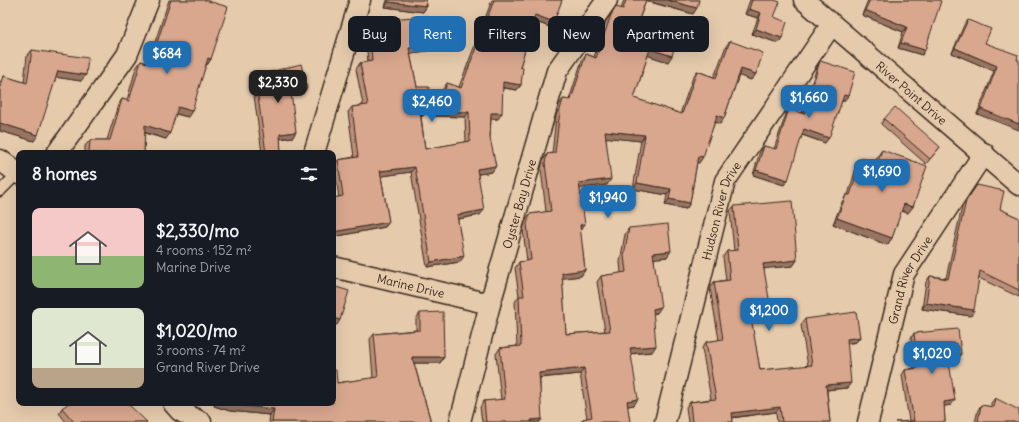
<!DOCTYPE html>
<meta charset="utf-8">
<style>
:root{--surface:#171b24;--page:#20242c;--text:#f1f3f6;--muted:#9ea1a6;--accent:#1f6fb2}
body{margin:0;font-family:Delius,sans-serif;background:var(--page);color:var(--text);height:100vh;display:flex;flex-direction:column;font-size:15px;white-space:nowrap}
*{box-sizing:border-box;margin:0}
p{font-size:13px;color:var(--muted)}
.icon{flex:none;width:22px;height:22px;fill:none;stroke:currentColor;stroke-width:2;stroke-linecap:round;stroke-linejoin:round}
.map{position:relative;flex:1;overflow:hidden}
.sheet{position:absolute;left:16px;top:150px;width:320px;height:256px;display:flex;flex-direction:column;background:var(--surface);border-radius:8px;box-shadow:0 4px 16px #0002}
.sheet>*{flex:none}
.top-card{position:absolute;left:348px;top:16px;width:380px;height:36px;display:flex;gap:8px}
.price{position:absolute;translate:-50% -34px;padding:0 9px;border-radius:8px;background:var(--accent);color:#fff;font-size:13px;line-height:26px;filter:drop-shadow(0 1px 2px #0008)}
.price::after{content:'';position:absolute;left:50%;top:24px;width:12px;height:9px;margin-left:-6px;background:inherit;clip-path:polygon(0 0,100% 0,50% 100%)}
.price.current{background:#222;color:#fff}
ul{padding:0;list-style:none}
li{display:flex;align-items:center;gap:12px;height:100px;padding:0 16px}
li span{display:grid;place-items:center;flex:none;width:112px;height:80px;border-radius:8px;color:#555}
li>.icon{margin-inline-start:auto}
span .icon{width:48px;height:48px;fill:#fffc;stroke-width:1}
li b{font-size:17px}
h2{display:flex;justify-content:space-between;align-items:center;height:48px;padding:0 16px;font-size:17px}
.pill{padding:0 14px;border-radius:8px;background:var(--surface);box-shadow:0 4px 16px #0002;font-size:14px;line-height:36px}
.pill.current{background:var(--accent);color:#fff}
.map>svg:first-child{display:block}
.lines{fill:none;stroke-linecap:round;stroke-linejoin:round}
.lane-casing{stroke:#3b2a1e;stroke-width:13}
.street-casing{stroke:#3b2a1e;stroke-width:23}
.lane{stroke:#e5caac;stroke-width:10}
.street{stroke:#e5caac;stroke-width:20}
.wall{fill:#bb907a;stroke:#3b2a1e}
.shaded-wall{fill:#987563;stroke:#3b2a1e}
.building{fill:#d9a78e;stroke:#3b2a1e}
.labels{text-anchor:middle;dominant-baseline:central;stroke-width:4;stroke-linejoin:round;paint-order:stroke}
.street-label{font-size:12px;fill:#3b2a1e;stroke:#e5caac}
</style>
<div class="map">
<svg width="1019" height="422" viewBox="0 0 1019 422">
<rect width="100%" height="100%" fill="#e5caac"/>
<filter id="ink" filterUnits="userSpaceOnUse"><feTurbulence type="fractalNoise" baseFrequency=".025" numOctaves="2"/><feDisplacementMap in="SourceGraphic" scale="8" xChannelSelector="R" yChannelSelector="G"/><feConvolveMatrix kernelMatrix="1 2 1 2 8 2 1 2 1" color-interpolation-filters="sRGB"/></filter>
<g filter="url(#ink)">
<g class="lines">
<g class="lane-casing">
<path id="lane" d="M0 191 18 173"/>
</g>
<g class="street-casing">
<g id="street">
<path id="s1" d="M804 0 1019 185"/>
<path d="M57 153 127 55 149 0"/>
<path d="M314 153 360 0"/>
<path d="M0 160 19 174"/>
<path id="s2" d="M333 267 490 304"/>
<path d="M173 403 180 411 201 422"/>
<path id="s3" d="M460 422 490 304 557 71 607 0"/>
<path id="s4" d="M665 422 725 181 832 24"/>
<path id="s5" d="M868 422 904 274 984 153"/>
</g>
</g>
<use href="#lane" class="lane"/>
<use href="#street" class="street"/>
</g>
<path class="wall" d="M169 0H205L211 59 207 65H206L188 117 176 114 166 139 144 133V153H85V146L90 140H107L118 105 122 99 127 100 136 68 141 61 148 63Z
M387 0H426L427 6 423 12 385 7Z
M492 0H562L550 27 533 21 520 67 521 85 517 90 503 88 498 119H491L490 138 492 172 478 174 480 215 458 219 460 262 427 267 411 172 381 176 389 222 385 227 333 237V198L339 197 334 165 338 160 354 157 348 112 352 107 363 105 356 69 360 63 368 62 367 51 371 46 375 45 372 25 375 20 431 46 427 51 410 53 417 87 427 111 423 116H421L425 149 466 142 465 117 434 116 443 89 447 83 459 87Z
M624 0H699L693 14 646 1 637 25 668 62 648 55 634 98 680 114 693 77 697 71 714 77 726 46 730 41 756 74 751 80 739 75 724 118 720 124 715 122 699 163 697 162 690 203 686 209 665 205 667 195 633 189 641 141 606 137 607 185 580 188V230L585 270 581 276 562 278 566 334 605 331 597 282 601 276 621 273 620 262 625 234 629 228 667 257 654 258 657 313 653 314 652 352 631 354 634 405 627 406 630 422H581L583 419 587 418 580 374 540 378V422H482L480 407 484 401 501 400 496 354 500 348 517 346 515 302 519 296 515 268 519 262 527 261 523 230 526 219 530 214 546 212 541 169 543 160 547 154H552L556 116 559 105 563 99 569 100 582 60 586 54 594 57 606 21 616 7 621 9Z
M750 0H774V17L782 38 778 43 752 34 758 18 745 14Z
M868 0H938L925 50 922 55 898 48 903 32 862 15Z
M968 20 985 43 1017 60 977 114 994 71 952 53 964 25Z
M32 50 81 81 56 77 34 141 0 131V82L4 76 24 82 27 56Z
M820 61 844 101H842L825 143 802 135 784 185 753 175 760 151 764 146 774 149 786 114 789 109 802 113 817 67Z
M255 76 307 88 303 93 291 96 293 137 280 139 281 153H262L252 81Z
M884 119 940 147 926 164 881 124Z
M882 150 908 213 901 211 892 238 887 245 833 224 842 202 846 195H848L857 165 862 158 875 163 877 157Z
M977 185 1000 209 1019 218V297L979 278 971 316 922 309 926 282 930 276 946 278 962 207Z
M734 206 797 260 793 266 764 268 766 310 754 312 752 326 760 370 808 366 801 325 805 319 860 337 856 342 847 344V388L827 390 830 422H777L776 412 732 418 733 422H688L686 407 690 402 711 399 702 348 706 342 719 340 710 288 714 282 726 280 723 257 727 251H734L730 211Z
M420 313 444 357 440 363H414L431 422H269L270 415 230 411 214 406 215 403H333L337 383 373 378 370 339 374 334 416 330V319Z
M914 333 958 360 949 361 951 405 944 406 945 422 909 421 902 375 905 370 914 368 911 338Z
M995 398 1019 422H975L978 410 981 405 991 407V403Z
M62 408 147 422H66L59 413Z"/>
<path class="shaded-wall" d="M644 0H667L697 8 693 14Z
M388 2 427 6 423 12 385 7Z
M749 9 761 13 758 18 745 14Z
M865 10 907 27 903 32 862 15Z
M535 15 554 22 550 27 531 20Z
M756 29 782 38 778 43 752 34Z
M901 43 925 50 922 55 898 48Z
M431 46 427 51 406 54 409 48Z
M955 48 997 66 994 71 952 53Z
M650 49 672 56 668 62 646 55Z
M208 58 211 59 207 65 204 64Z
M741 69 756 74 751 80 737 75Z
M58 71 86 75 81 81 54 77Z
M503 82 521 85 517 90 499 87Z
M307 88 303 93 287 97 291 92Z
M844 95 848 96 844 101 841 100Z
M178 107 192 111 188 117 173 113Z
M981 109 1019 124V130L977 114Z
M420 111H427L423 116H416Z
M438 111 469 112 465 117 434 116Z
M491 113H502L498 119 487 118Z
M717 115 724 118 720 124 713 121Z
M0 123 38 135 34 141 0 131Z
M145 125 170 133 166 139 140 131Z
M804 129 829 138 825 143 800 134Z
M605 131 645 135 641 141 601 137Z
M296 132 293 137 276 139 280 134Z
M698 156 703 157 699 163 694 161Z
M496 166 492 172 473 175 477 169Z
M415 167 411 172 376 177 380 171Z
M756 170 788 180 784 185 753 175Z
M611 179 607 185 575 189 579 183Z
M637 183 671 189 667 195 633 189Z
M669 199 690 203 686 209 665 205Z
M904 204 913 207 908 213 900 210Z
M484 210 480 215 453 220 457 215Z
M837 218 892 238 887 245 833 224Z
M389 222 385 227 333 237V232Z
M585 224 581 230 580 225Z
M671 251 667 257 649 259 653 253Z
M464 256 460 262 427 267 431 262Z
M797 260 793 266 760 269 763 264Z
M585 270 581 276 558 279 562 273Z
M926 303 974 310 971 316 922 309Z
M770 304 766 310 749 312 753 307Z
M661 307 657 313 649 314 653 309Z
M333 318 340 320 337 325 333 324Z
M860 337 856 342 843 344 847 339Z
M656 346 652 352 626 354 630 348Z
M961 354 958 360 945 361 948 356Z
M412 357H444L440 363H408Z
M584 368 580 374 535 378 539 373Z
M851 383 847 388 823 390 826 385Z
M638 399 634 405 623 407 627 401Z
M955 400 951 405 940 407 944 402Z
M216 403H227L274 409 270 415 230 411 214 406Z
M780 407 776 412 728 418 732 413Z
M542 419 540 422H530L531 420Z"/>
<path class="building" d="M171 0H205L228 7 211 59 208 58 192 111 178 107 170 133 145 125 144 153H89L90 140H110L122 99 129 101 141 61 150 64Z
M389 0H426L427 6 388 2Z
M494 0H562L554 22 535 15 520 67 523 68 521 85 503 82 502 113H491L490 138 496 166 477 169 484 210 457 215 464 256 431 262 415 167 380 171 389 222 333 232V198L343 196 338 160 358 157 352 107 368 105 360 63 372 61 371 46 379 44 375 20 428 16 431 46 409 48 417 87H429L427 111H420L425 149 470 141 469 112 438 111 447 83 461 88Z
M626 0H646L637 25 677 38 672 56 650 49 634 98 682 114 697 71 716 78 730 41 763 53 756 74 741 69 724 118 717 115 703 157 698 156 690 203 669 199 671 189 637 183 645 135 605 131 611 179 579 183 585 224 580 225 585 270 562 273 566 334 610 331 601 276 626 272 624 256 629 228 668 224 671 251 653 253 661 307 653 309 656 346 630 348 638 399 627 401 630 422H583V419L592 417 584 368 539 373 542 419 531 420 532 422H486L484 401 505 399 500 348 521 346 519 296H524L519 262 531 260 527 224 530 214 551 211 545 163 547 154 555 153 560 110 563 99 571 100 586 54 596 58 611 15 616 7 623 9Z
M667 0H699L697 8Z
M752 0H774L780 2 774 17 787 22 782 38 756 29 761 13 749 9Z
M870 0H938L941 1 925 50 901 43 907 27 865 10Z
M968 20 991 29 985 43 1018 55 1017 60H1019V124L981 109 997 66 955 48Z
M32 50 88 58 86 75 58 71 38 135 0 123V89L4 76 27 83Z
M820 61 855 72 848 96 844 95 829 138 804 129 788 180 756 170 764 146 776 149 789 109 804 114Z
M301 64 307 88 291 92 296 132 280 134 281 153H266L255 76Z
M895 107 940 147 930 159 884 119Z
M882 150 927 166 913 207 904 204 892 238 837 218 846 195H850L862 158 877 164Z
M977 185 1004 191 1000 209 1019 218V290L980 271 974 310 926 303 930 276 948 279 966 201Z
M792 201 797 260 763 264 770 304 753 307 755 322 752 323 760 370 812 365 805 319 856 312 860 337 847 339 851 383 826 385 830 422H782L780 407 732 413 733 422H692L690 402 716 399 706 342 723 339 714 282 730 280 727 251 738 250 734 206Z
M333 286 349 291 340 320 333 318Z
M443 312 444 357H412L431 422H272L274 409 234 405 227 403H333V370H336L337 383 378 377 374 334 420 330V313Z
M958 329 961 354 948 356 955 400 944 402 945 422H895L914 421 905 370 918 368 914 333Z
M995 398 1019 410V422H985L978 421 981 405 993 407Z
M69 403H127L147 422H74L62 408Z"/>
</g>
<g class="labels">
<g class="street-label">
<text stroke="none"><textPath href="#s1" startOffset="142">River Point Drive</textPath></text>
<text stroke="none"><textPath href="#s3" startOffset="226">Oyster Bay Drive</textPath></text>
<text stroke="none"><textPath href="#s4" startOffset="219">Hudson River Drive</textPath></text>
<text stroke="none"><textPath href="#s5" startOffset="149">Grand River Drive</textPath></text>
<text stroke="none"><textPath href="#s2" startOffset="80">Marine Drive</textPath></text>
</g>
</g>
</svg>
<b class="price" style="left:167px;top:75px">$684</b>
<b class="price current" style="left:278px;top:104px">$2,330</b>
<b class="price" style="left:809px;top:119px">$1,660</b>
<b class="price" style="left:432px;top:123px">$2,460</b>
<b class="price" style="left:882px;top:193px">$1,690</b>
<b class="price" style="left:608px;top:219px">$1,940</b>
<b class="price" style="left:769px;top:332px">$1,200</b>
<b class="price" style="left:932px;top:375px">$1,020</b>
<div class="top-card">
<a class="pill">Buy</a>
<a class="pill current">Rent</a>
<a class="pill">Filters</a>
<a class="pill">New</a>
<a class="pill">Apartment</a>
</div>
<section class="sheet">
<h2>8 homes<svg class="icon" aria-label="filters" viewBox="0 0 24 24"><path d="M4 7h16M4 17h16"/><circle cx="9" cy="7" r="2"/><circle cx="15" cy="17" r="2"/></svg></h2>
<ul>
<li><span style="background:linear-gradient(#f6c9c9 60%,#8fb573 0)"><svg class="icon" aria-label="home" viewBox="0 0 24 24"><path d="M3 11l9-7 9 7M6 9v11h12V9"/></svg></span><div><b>$2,330/mo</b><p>4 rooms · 152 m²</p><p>Marine Drive</p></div></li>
<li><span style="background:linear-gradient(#dfe7d0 75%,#b9a48a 0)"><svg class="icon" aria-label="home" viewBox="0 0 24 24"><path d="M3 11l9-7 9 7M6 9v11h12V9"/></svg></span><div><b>$1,020/mo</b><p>3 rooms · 74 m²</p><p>Grand River Drive</p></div></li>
</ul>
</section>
</div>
